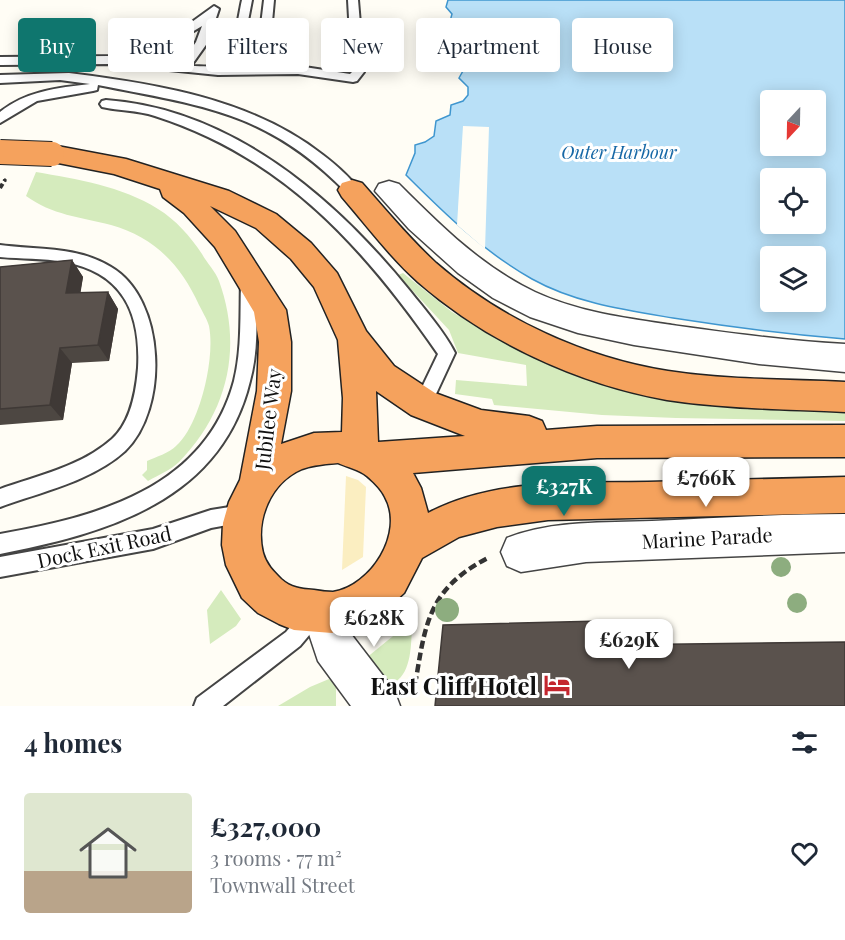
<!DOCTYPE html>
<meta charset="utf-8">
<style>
:root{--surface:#fff;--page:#f2f2f3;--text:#1f2937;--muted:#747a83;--accent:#0f766e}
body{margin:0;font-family:"Playfair Display",serif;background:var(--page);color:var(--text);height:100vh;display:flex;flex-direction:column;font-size:22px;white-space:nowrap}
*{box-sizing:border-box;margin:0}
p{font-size:20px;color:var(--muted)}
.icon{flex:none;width:33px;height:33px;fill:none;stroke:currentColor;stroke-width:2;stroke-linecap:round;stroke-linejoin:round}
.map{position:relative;height:706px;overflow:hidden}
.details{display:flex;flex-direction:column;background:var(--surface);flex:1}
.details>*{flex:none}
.banner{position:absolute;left:18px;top:18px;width:810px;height:54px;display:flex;gap:12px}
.needle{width:39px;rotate:202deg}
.buttons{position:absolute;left:760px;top:90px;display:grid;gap:12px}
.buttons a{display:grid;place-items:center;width:66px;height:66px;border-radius:6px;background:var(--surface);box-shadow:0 3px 15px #0003;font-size:30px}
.price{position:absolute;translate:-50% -51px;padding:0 14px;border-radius:12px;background:#fff;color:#222;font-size:20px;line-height:39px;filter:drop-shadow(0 2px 3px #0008)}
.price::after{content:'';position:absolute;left:50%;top:36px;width:18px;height:14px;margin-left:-9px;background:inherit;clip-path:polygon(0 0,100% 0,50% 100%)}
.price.on{background:var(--accent);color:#fff}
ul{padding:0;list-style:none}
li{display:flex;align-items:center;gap:18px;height:150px;padding:0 24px}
li span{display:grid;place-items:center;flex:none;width:168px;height:120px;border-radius:6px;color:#555}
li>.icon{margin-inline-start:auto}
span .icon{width:72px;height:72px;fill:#fffc;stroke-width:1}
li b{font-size:26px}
h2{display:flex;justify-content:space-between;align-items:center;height:72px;padding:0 24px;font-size:26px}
.tag{padding:0 21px;border-radius:6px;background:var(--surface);box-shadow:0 3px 15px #0003;font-size:21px;line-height:54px}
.tag.on{background:var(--accent);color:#fff}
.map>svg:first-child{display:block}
.green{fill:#d5ebbd}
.sand{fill:#fbeec1}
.water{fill:#b9e0f7;stroke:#3f96cf;stroke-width:1.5;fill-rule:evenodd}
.pier{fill:#fffdf5}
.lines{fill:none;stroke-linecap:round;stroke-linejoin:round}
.lane-casing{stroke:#444;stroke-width:4}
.street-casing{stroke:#444;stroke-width:3}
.highway-casing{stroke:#222;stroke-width:3}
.path-far2{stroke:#333;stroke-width:3;stroke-dasharray:4.5 2;stroke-linecap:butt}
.path-far1{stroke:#333;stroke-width:4;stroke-dasharray:5 3;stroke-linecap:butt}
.path{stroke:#333;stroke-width:4.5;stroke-dasharray:8 4;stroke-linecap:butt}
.lane{fill:#fff;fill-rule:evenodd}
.street{fill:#fff;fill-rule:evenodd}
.highway{fill:#f5a25d;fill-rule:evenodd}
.highway-bridge-casing{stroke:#222;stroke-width:26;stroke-linecap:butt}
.highway-bridge{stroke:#f5a25d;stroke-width:24}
.tree{fill:#8dad7f}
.wall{fill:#4d4742}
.shaded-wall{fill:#3f3936}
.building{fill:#5a524d;stroke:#3f3936;stroke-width:1.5}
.labels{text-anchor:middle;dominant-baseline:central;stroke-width:6;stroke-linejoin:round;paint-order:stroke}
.far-water-label{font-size:18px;font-style:italic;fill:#1768a6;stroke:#fff}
.street-label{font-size:20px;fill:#111;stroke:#fff}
.near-poi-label{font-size:24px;font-weight:bold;fill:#111;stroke:#fff;text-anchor:end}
</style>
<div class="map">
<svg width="845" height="706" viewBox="0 0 845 706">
<rect width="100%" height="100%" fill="#fffdf5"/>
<path class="green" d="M36 172C76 179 122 186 158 209 176 220 190 236 202 254 207 263 216 272 219 281 243 347 228 412 179 462 171 470 158 475 148 481L142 475 147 470V461C156 457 169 453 176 446 193 431 203 397 207 376 210 361 212 341 209 326 207 319 202 311 199 305 181 265 154 237 111 225 80 217 52 215 26 196Z
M403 273 452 312 527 355 610 386 845 410V421L676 418 602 415 494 405 492 399 455 394 456 380 527 386 526 365 458 353 449 330 398 275Z
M221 590 241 619 236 626 210 644 207 610Z
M412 626C411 643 412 672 395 682 391 684 385 685 381 686L360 663 398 632Z
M329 679 336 684V706H278L310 687Z"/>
<path class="sand" d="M346 476 358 480 366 487 363 557 342 570Z"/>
<path class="water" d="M448 0H845V339C787 334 730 327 673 318 625 310 575 303 532 279 484 252 445 214 406 175L415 153V145L425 142 434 136 436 121 450 115 451 105 463 101 468 95V87L459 78 464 69 457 60 460 49 452 41 456 32 449 25 452 14 446 7ZM771 100H816V146H771ZM771 178H816V224H771ZM771 256H816V302H771Z"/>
<path class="pier" d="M463 126 489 127 485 249 457 225Z"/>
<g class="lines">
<g class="lane-casing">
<path id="lane" d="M242 0H252L242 52 232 66H256L264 0H274L268 66H298L350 74 352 72 348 0H358L364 72 357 81 353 82 298 74 218 75 110 64 0 65V57L109 56 171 37 214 6 219 9 208 42 191 66C199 66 209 67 216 66 234 62 238 16 242 0ZM202 26 196 42 180 65 124 58 172 44Z
M69 73C157 84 252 99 323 155 336 165 350 177 359 190L352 195 347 193C268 112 204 106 98 85L97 90 93 91 37 101 0 123V112C26 91 57 88 90 84L60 80 0 83V75Z
M106 100C231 109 334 197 410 291 425 310 444 331 455 353L429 409 423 412 417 409 414 404 438 354C364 247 283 157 155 116 137 110 119 111 102 107L100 104 102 101Z
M0 245C38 250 77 246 111 267 166 299 169 409 125 451 92 481 41 492 0 507V489C37 476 82 466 112 439 131 422 136 392 138 368 141 312 122 272 64 262 43 258 21 259 0 257Z
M249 275 254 277 257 281C256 314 259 349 250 381 221 501 107 533 0 554V534C96 517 205 489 234 381 242 349 240 314 241 281L244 277Z
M242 505 249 507 252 514 249 521 211 528 153 549 0 577V557L153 529 211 510Z
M314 604 321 607 324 614 321 621 300 646 223 706H194L197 698 286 632 307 607Z"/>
</g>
<g class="street-casing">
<path id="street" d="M389 181 399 184C440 225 482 267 535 292 578 312 626 318 672 325 730 333 787 341 845 344V372L759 364 634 345 578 333 530 317 493 298 458 273 409 229 375 191 379 184Z
M845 514V552L586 562 521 572 507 566 501 552 507 538C552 520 604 523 652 521 716 518 781 514 845 514Z
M323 592 338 598 351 634 394 690 400 706H351L318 661 302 613 308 598Z"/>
</g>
<g class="highway-casing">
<path id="highway" d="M52 145 126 159 229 191 276 214 311 243 337 273 366 331 394 366 435 393 481 410 529 416 542 421 546 430 597 426 845 425V457L597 458 413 473 421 488 428 513C493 478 576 483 648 482 714 480 779 479 845 477V513L548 520 497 527 459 537 422 558 404 593 379 616 332 633 294 630 279 624 258 613 242 598 226 565 222 545 223 523 229 502 240 480 257 391 259 342 254 312 215 247 184 213 163 197 160 189 114 174 43 160 39 154 43 148ZM210 206 256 228 291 259 314 287 338 340 343 398 342 432 314 433 281 444 291 391V342L286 310 235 231ZM376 391 411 415 465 436 378 442ZM338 463C347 467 360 470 367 476 373 481 382 490 385 497 405 533 371 586 333 592 327 592 320 591 314 590 301 589 291 588 281 579 273 571 266 564 263 553 255 520 270 483 302 469 313 465 326 464 338 463Z
M352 180 362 183C386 210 409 238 436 263 500 319 585 358 668 371 727 380 786 379 845 382V412C786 409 726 409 667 400 577 384 487 342 418 282 390 257 367 226 342 197L338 190 342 183Z"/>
</g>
<path class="path-far2" d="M4 181 6 179"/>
<path class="path-far1" d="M0 188 5 180"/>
<path class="path" d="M413 696C425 632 423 591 488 558"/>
<use href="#lane" class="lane"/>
<use href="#street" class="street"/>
<use href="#highway" class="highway"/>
<g class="highway-bridge-casing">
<path id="highway-bridge" d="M0 152 52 154"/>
</g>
<use href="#highway-bridge" class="highway-bridge"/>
</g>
<g class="tree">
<circle cx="781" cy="567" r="10"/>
<circle cx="797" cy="603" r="10"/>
<circle cx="447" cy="610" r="12"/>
</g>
<path class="wall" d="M72 260 83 277 80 293 108 292 118 309 109 361 72 363 63 420 0 425V267Z"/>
<path class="shaded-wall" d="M72 260 83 277 78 309 66 293Z
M108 292 118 309 109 361 98 345Z
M60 348 72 363 63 420 50 405Z"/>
<path class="building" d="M72 260 66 293 108 292 98 345 60 348 50 405 0 409V267Z
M601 621 607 645 845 642V706H435L443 625Z"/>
<defs>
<g id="hotel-bare" transform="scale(2.07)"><path d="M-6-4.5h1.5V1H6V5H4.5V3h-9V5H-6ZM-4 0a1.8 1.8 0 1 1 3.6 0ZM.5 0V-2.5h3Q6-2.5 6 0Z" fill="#c4262e" stroke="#fff" stroke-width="2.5" paint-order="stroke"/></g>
</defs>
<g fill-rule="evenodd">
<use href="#hotel-bare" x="557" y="685"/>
</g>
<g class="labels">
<g class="far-water-label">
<text x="619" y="152">Outer Harbour</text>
</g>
<g class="street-label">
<text transform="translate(267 419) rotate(-83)">Jubilee Way</text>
<text transform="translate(707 537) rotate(-3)">Marine Parade</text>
<text transform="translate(104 546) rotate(-12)">Dock Exit Road</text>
</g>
<g class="near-poi-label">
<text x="537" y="685">East Cliff Hotel</text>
</g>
</g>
</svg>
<div class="buttons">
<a><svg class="needle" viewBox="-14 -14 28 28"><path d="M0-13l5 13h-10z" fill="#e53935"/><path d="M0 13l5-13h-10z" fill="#747a83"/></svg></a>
<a><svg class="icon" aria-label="locate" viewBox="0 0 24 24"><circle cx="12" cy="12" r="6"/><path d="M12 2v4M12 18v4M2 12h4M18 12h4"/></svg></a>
<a><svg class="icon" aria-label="layers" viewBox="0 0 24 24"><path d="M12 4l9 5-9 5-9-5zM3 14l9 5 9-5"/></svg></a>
</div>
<b class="price" style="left:706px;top:508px">£766K</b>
<b class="price on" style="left:564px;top:517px">£327K</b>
<b class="price" style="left:374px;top:648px">£628K</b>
<b class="price" style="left:629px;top:670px">£629K</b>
<div class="banner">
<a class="tag on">Buy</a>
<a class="tag">Rent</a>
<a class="tag">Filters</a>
<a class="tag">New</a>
<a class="tag">Apartment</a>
<a class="tag">House</a>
</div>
</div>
<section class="details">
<h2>4 homes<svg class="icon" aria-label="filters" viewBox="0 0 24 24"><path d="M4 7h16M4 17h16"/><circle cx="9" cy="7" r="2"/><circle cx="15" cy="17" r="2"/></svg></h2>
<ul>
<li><span style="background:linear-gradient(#dfe7d0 65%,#b9a48a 0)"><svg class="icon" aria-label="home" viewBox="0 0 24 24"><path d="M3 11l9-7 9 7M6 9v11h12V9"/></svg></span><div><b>£327,000</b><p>3 rooms · 77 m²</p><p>Townwall Street</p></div><svg class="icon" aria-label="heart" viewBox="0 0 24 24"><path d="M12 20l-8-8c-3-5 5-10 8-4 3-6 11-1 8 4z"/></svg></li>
</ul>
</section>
